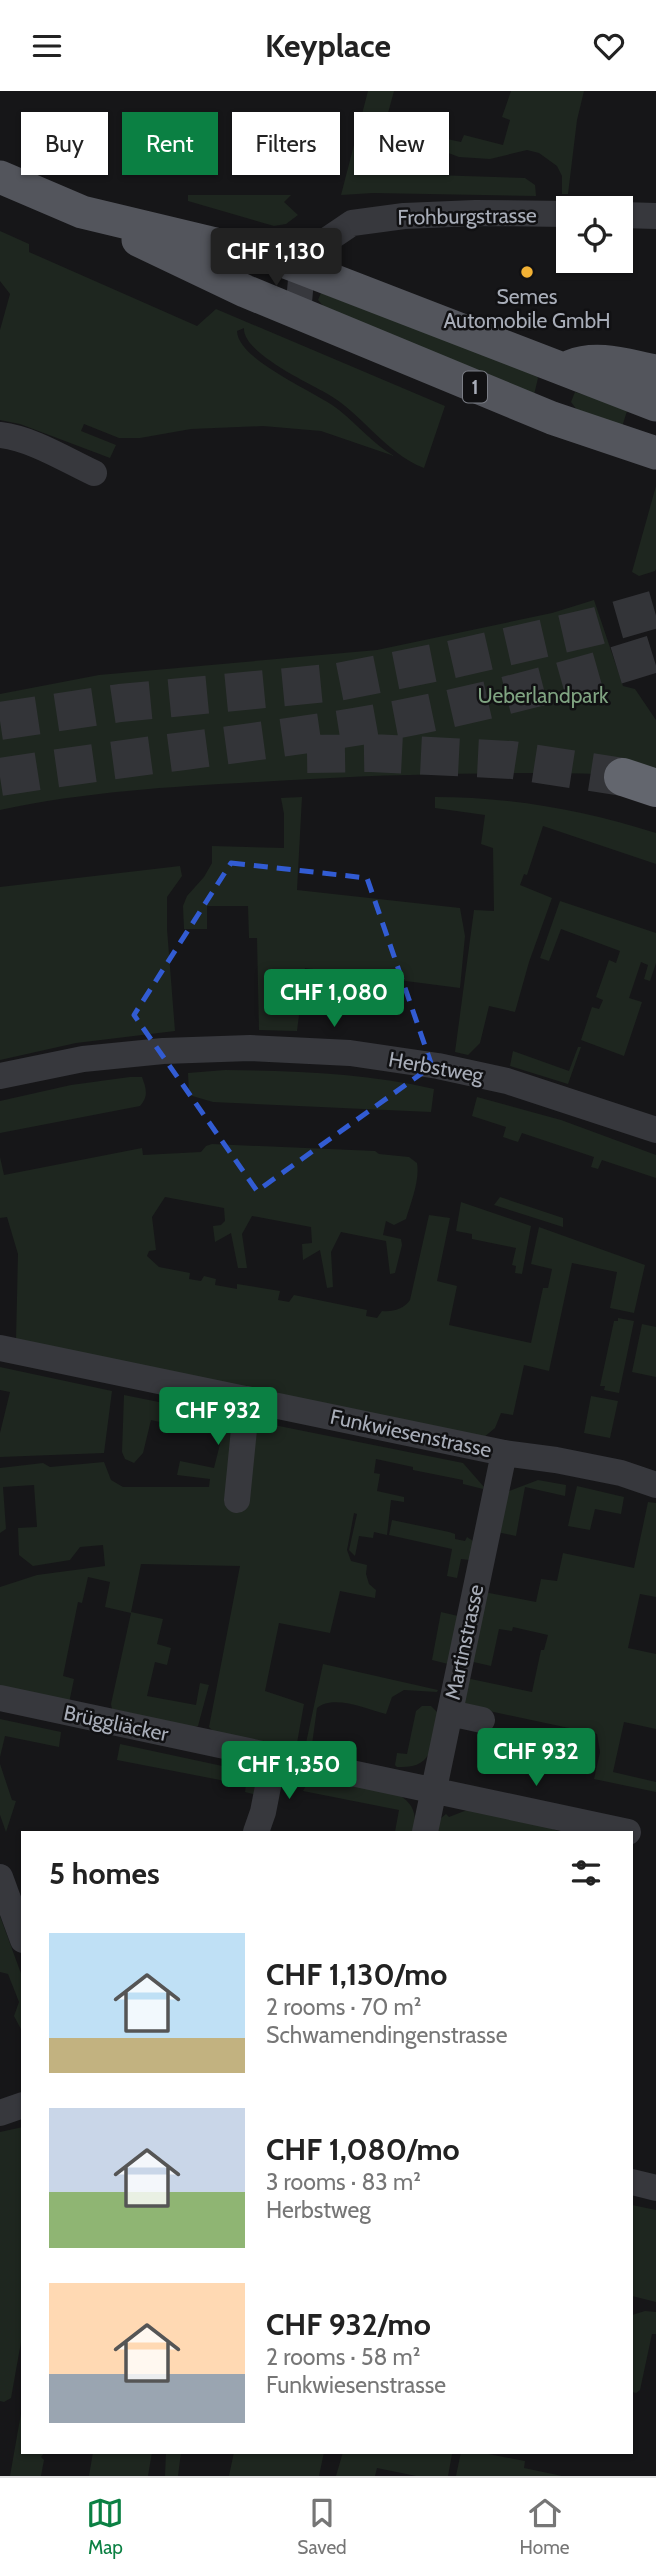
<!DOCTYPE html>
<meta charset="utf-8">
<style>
:root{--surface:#fff;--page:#f2f2f2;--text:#222;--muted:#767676;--line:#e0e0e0;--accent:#0b8043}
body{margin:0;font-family:Cabin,sans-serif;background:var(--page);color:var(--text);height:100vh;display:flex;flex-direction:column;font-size:26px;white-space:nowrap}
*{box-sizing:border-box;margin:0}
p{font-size:23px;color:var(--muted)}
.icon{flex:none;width:38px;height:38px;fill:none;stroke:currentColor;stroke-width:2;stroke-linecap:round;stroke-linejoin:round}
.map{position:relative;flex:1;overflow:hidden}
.panel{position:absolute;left:21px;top:1740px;width:612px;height:623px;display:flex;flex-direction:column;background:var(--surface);border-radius:0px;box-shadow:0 2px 5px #0004}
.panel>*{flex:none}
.top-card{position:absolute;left:21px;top:21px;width:614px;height:63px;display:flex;gap:14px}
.tools{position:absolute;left:556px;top:105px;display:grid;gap:14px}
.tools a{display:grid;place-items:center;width:77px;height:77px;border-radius:0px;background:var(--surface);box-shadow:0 2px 5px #0004;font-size:35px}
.price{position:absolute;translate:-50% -60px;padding:0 16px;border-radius:7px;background:var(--accent);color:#fff;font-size:23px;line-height:46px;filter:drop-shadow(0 2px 4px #0008)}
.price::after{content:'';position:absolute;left:50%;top:42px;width:21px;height:16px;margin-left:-10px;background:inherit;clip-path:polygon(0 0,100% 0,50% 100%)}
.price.on{background:#222;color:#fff}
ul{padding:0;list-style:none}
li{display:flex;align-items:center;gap:21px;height:175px;padding:0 28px}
li span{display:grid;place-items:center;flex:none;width:196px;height:140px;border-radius:0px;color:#555}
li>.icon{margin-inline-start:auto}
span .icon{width:84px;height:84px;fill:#fffc;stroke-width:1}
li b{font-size:30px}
h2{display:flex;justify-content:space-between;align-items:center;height:84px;padding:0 28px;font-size:30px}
.pill{padding:0 24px;border-radius:0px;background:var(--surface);box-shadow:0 2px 5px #0004;font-size:24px;line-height:63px}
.pill.on{background:var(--accent);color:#fff}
header{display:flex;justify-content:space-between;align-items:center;height:91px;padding:0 28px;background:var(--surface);font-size:32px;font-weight:800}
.menu{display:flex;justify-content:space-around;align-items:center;height:98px;border-top:2px solid var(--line);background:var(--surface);font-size:19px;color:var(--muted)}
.menu a{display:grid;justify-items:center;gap:4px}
.menu .on{color:var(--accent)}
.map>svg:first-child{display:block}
.green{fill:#1e261f}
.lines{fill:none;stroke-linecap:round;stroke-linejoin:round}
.highway-tunnel{stroke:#333438;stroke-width:38;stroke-dasharray:38 19;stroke-linecap:butt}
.minor{stroke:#37383d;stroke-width:26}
.major{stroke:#53555c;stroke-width:33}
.highway{stroke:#63666e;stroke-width:38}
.marked{fill:none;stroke:#325cd3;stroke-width:5;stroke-dasharray:14 9;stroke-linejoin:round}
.poi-dot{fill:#f2b134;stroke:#111113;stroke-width:2.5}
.labels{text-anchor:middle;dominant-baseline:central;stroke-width:5;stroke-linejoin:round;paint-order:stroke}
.shield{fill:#111113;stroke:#7b7e86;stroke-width:2}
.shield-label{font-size:19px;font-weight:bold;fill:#a8adb8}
.street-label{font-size:21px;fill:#a8adb8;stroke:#111113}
.poi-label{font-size:21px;fill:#a8adb8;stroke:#111113}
.park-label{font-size:21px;fill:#7fa381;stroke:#111113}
</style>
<header><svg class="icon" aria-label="menu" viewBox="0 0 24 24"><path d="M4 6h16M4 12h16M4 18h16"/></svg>Keyplace<svg class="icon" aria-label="heart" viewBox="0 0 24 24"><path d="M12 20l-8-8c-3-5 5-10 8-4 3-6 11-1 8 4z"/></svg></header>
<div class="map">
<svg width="656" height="2385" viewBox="0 0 656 2385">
<rect width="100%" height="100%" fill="#161618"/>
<path class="green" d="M368 0H394L376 66 433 79 434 84 525 87 535 94 536 105 373 102 341 104Z
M511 0H584L577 29 568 103H562V85L557 75 539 62 527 59 490 68 459 66 443 60 439 49 442 47 461 51 464 44 503 54 510 29 502 26Z
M188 104H291L284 111 298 124 286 133 274 135 188 110Z
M0 140 29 153V161L197 235 216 218 445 315 424 377C385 362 362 322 326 302 306 291 242 261 244 237L237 240C238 270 317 301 339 319 359 335 371 351 394 365L321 340 263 335 191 338 140 347H119L84 333 81 340 116 354 110 367 20 333 0 329V239L10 203 0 190Z
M321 202 536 283 538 287 534 304 326 218 318 209Z
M575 301 628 317 620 342 583 327 571 311Z
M656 395V478L655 480 639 485 632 481Z
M594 509 623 595 635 598 656 629V689C608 681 556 682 508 682 442 683 377 684 311 688 208 694 102 697 0 719V603L99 584 377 559 552 522Z
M302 706 297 799 460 817 465 845 460 897 305 877 297 940 259 939 257 847H249L248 815H207V838H184L183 815 187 805 204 786 212 772V755L284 757V723L281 707Z
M435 706C511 706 584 719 656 742V773L543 735 527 784 524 783 520 794 552 807 529 871 515 921 489 915 480 952 468 964 455 961 474 819 494 820 493 757 481 753 485 724 435 717Z
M180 775 182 785 167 806V838L175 940 76 952 0 969V796Z
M560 810 656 842V872L650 890 644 888 648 874 641 871 629 907 642 911 624 965 581 949 592 916 599 918 603 909 596 906 609 869 616 872 620 860 561 838 549 870 540 867Z
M578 956H581L568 993 510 975 513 960 569 980Z
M225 979C294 980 366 982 434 998L431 1021 213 1011 189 1004 188 982Z
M130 986H142C146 997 149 1005 140 1015L0 1042V1010L71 994Z
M477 1006 561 1029 656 1064V1087L602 1069 598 1078 591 1076 594 1066 522 1042 518 1051 503 1046 506 1036 472 1025Z
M212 1053 375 1060 379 1063 409 1066 417 1072C420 1089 411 1111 406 1128L394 1134 386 1130 383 1144 401 1148 402 1154 395 1182 390 1183 386 1150 341 1141 331 1161 333 1196 327 1197 320 1159 303 1169 302 1153 312 1152 311 1136 252 1125 242 1143 247 1177H238L231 1142 215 1151 213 1135 221 1134 225 1130 224 1117 165 1106 152 1126 156 1159 149 1160 147 1165 159 1176 190 1182 189 1188 201 1190 204 1185 216 1188 215 1194 237 1198V1193L280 1200 278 1209 289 1211 294 1204 367 1219 366 1225 377 1227 382 1220C393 1221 404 1218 410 1209L429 1124 450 1127 437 1190 457 1195 449 1234 531 1252 543 1197H548L552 1178 531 1173 539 1136 645 1174 634 1222 610 1217 617 1181 572 1172 549 1280 524 1274 513 1324 501 1322 495 1337 483 1347 16 1250 18 1163 7 1126 0 1127V1066L4 1084 142 1057 143 1064 201 1061 206 1055Z
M500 1106 563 1127V1136L494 1114Z
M461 1111 531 1135 522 1183 515 1182 516 1175 512 1174 516 1157 472 1148V1143L456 1140Z
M618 1227 634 1230 619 1302 604 1299 605 1295H600L614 1230H618Z
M642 1233 656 1236V1286L632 1281Z
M0 1276 112 1300 104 1362 0 1366V1342L10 1301 0 1299Z
M124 1304 463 1372 484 1396 483 1398 463 1393V1389L413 1379V1376L376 1368 374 1382 380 1383 377 1400 404 1406V1411L391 1409 387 1444 374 1441 373 1447 359 1445 355 1465 349 1459 357 1423 354 1422 347 1459 351 1470 367 1474 366 1483 369 1493 376 1499 375 1507 340 1500 330 1542 279 1532 265 1600 304 1613 297 1652 292 1658 214 1641 209 1636 240 1475 141 1473 131 1521 163 1528 157 1553 171 1557 167 1574 155 1571 147 1605 196 1614 200 1592 209 1594 198 1635 194 1636 112 1618 111 1613 131 1522 105 1516 110 1491 88 1486 82 1512 78 1511 63 1585 74 1588 69 1612 0 1597V1496L37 1484 105 1475 103 1454 80 1456 70 1469 33 1475 19 1464 18 1437 37 1436 34 1394 3 1396 6 1438 0 1442V1377L43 1372 50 1376 104 1371 111 1389 123 1396H209L210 1388 177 1384 180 1370 214 1377 222 1345 151 1329 143 1362 134 1372 125 1368 122 1361Z
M591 1305 618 1310 610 1347 584 1342Z
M538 1389 566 1394 565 1405 525 1396 516 1445 497 1441 507 1401Z
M577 1395 624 1406 621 1423 595 1418 590 1439 568 1435Z
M648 1411 656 1412V1506L640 1503 628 1557 656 1563V1638L624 1631 613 1681 656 1691V1701L594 1688 600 1661 597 1643 461 1614 466 1587 532 1601 541 1559H544L548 1544 513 1536 512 1540 499 1538 491 1575 469 1570 484 1501 536 1511 541 1488 557 1490 563 1462 634 1477Z
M392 1429 449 1441 455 1443V1448L465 1450 467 1446 473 1450 470 1469 461 1468 457 1487 447 1485 452 1458 389 1444Z
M441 1521 458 1525 448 1573 432 1569Z
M323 1573 438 1599 437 1601 404 1599 392 1606 386 1623C366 1618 334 1603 317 1617L311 1661 306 1652Z
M422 1615H431L438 1622C431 1653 436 1678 397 1676L395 1674 397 1662 407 1663 416 1620Z
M0 1628 61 1641 59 1656 5 1645 0 1666Z
M120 1653 255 1682 260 1690 257 1704 245 1701 246 1694 117 1669Z
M0 1673 12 1709 16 1710 6 1741 0 1724Z
M317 1687 399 1704C414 1713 417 1724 414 1741H395L399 1719 303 1700 307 1693Z
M467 1719 545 1735 561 1741H435L440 1728 446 1723 449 1726Z
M0 1825 23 1888V1942L14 1925 19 1911 8 1883 0 1881Z
M23 2036V2240L11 2307 4 2311 0 2310V2041Z
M632 2114 656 2119V2211L632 2205Z
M645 2220 656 2221V2243H652L640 2299 636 2302 632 2301V2224Z
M23 2311V2361H45L41 2366 44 2369 41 2385H10Z
M93 2361H152L148 2385H89Z
M166 2361H181L178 2385H165Z
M234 2361H324L319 2385H229Z
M343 2361H442L452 2363 448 2385H416L377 2377 375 2385H336Z
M461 2361H478L525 2370 524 2377 562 2385H456Z"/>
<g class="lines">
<path class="highway-tunnel" d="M0 630 120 612 338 591 449 569 597 535 656 518
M307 663 371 662 512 669 623 686
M0 686C112 668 224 656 336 639 445 622 552 595 656 562"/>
<path class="minor" d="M621 124 656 125
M298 222 302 178 324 151 352 132 404 125 475 122 569 123
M0 344C33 348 64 368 94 382
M0 985 83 968 163 960 250 957 350 962 438 975 507 990 656 1039
M0 1257 504 1362 556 1369 621 1382 656 1394
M237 1409 247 1308
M0 1607 628 1741
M450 1622 482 1629
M256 1741 263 1721 274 1665
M425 1741 504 1362
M0 1786 23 1849
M0 2022 23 2014
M632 2091 656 2097"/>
<path class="major" d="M0 86 82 121 278 168 656 314
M138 149 245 200 552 327 656 362
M571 275C598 264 628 275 656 280"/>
<path class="highway" d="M623 686 656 697"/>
</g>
<path class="marked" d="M231 772 367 787 432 975 257 1100 134 924Z"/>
<circle class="poi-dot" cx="527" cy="181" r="7"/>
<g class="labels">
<rect class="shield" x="463" y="280.5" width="24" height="31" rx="5"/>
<g class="shield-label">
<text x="475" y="296">1</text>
</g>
<g class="street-label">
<text transform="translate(467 125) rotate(-1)">Frohburgstrasse</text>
<text transform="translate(436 976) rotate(10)">Herbstweg</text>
<text transform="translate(411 1342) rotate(12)">Funkwiesenstrasse</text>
<text transform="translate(464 1551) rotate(-78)">Martinstrasse</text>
<text transform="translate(116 1632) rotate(12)">Brüggliäcker</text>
</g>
<g class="poi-label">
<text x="527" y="205">Semes<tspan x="527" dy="24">Automobile GmbH</tspan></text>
</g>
<g class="park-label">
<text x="543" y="604">Ueberlandpark</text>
</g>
</g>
</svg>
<div class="tools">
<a><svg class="icon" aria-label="locate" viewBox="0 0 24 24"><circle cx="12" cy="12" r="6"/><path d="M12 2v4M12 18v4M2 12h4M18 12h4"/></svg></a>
</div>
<b class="price on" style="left:276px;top:197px">CHF 1,130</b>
<b class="price" style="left:334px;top:938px">CHF 1,080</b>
<b class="price" style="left:218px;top:1356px">CHF 932</b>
<b class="price" style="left:536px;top:1697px">CHF 932</b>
<b class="price" style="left:289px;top:1710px">CHF 1,350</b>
<div class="top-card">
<a class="pill">Buy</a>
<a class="pill on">Rent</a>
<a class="pill">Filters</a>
<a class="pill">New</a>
</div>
<section class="panel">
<h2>5 homes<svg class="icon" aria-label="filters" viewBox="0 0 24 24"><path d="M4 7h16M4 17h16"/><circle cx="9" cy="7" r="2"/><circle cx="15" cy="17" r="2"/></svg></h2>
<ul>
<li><span style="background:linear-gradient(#bfe0f5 75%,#c2b280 0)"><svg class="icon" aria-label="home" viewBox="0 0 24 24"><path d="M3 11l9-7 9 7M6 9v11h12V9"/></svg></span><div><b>CHF 1,130/mo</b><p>2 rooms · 70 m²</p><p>Schwamendingenstrasse</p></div></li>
<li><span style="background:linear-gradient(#c9d6e8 60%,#8fb573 0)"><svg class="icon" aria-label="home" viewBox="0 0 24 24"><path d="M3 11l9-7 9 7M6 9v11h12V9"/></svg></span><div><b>CHF 1,080/mo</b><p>3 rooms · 83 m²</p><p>Herbstweg</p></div></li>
<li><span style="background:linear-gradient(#ffd9b3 65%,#9aa5b1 0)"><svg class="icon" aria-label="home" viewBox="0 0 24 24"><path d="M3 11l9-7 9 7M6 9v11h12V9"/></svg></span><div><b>CHF 932/mo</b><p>2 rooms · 58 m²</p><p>Funkwiesenstrasse</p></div></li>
</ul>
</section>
</div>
<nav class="menu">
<a class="on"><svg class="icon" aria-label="map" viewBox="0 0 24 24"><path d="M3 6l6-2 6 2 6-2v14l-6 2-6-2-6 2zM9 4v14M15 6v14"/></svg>Map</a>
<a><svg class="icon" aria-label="saved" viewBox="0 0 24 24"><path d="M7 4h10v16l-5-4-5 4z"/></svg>Saved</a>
<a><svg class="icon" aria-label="home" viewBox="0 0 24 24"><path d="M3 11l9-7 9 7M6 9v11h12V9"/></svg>Home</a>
</nav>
